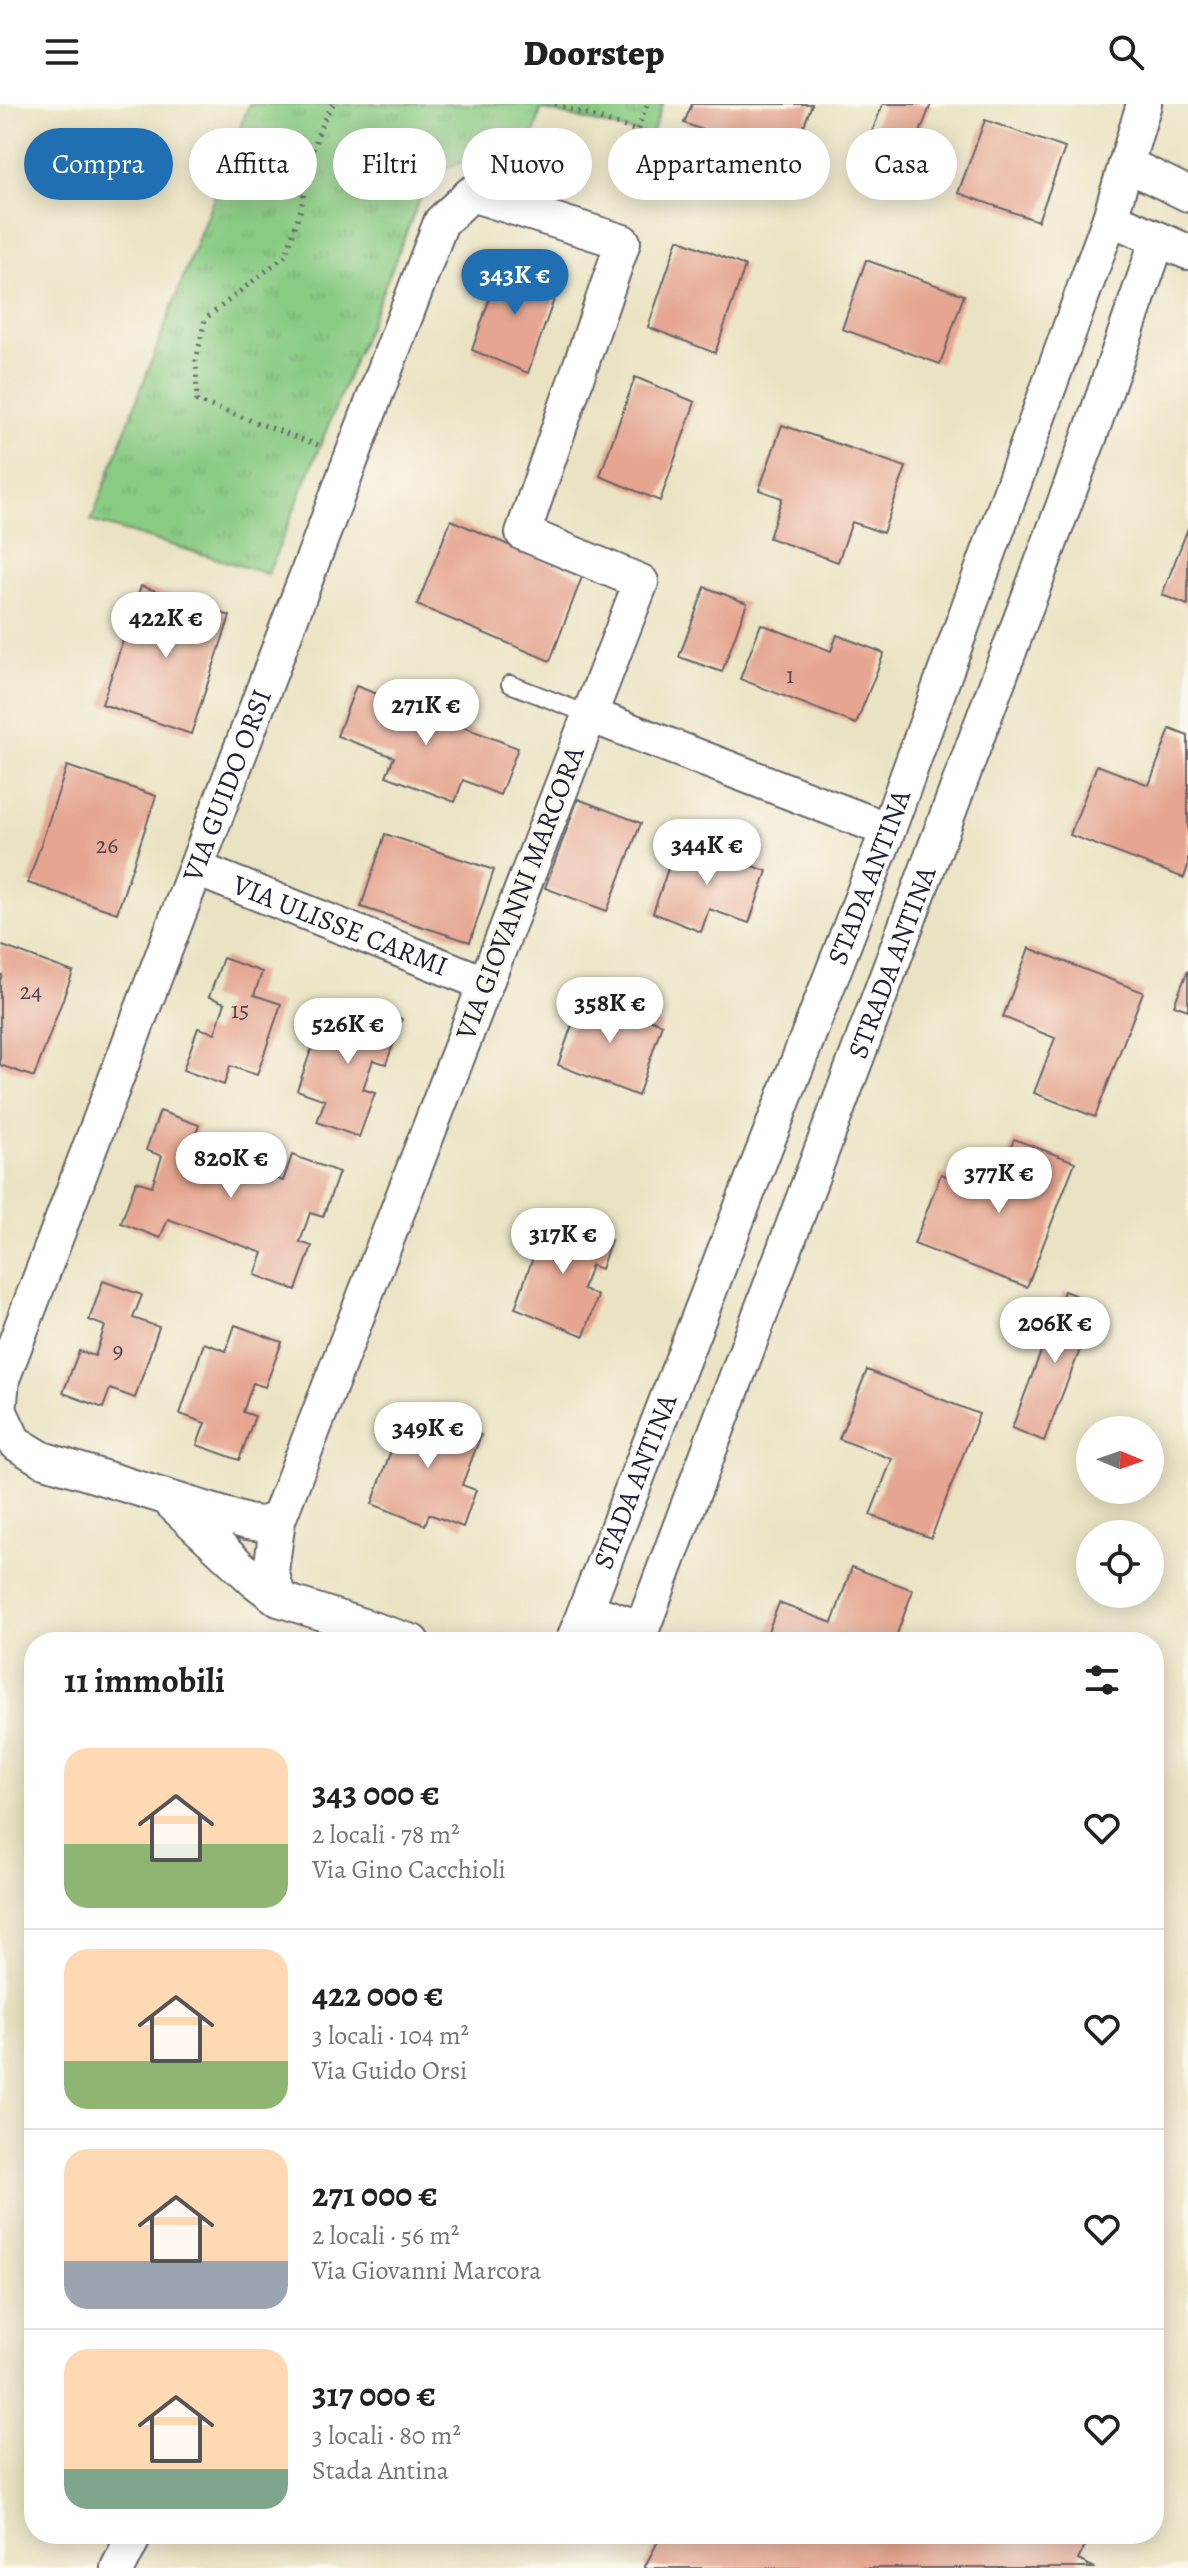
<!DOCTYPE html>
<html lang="it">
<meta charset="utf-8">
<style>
:root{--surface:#fff;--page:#f2f2f2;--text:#222;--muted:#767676;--line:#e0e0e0;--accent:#1f6fb2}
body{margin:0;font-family:Alegreya,serif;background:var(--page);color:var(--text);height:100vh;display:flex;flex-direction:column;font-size:30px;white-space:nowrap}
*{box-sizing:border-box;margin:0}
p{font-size:26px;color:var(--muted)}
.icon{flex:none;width:44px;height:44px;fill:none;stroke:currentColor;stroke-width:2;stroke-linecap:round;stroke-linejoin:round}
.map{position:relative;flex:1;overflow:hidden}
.details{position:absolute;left:24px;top:1528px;width:1140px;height:912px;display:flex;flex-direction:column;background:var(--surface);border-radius:32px;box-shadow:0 4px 20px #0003}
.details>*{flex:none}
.banner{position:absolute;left:24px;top:24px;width:1140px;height:72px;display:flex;gap:16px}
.needle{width:52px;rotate:92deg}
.fabs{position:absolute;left:1076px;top:1312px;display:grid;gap:16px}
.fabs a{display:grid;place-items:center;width:88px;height:88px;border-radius:50%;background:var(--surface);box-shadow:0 4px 20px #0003;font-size:40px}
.price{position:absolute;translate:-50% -68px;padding:0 18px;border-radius:28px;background:#fff;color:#222;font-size:26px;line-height:52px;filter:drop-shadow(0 2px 4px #0008)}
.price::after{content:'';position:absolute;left:50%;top:48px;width:24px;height:18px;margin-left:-12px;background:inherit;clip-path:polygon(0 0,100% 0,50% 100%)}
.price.on{background:var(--accent);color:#fff}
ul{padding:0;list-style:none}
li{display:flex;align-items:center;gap:24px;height:200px;padding:0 40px}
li+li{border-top:2px solid var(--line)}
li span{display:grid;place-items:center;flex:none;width:224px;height:160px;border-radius:24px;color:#555}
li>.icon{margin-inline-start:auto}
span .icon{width:96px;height:96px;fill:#fffc;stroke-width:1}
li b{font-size:34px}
h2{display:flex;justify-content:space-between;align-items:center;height:96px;padding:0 40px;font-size:34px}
.pill{padding:0 28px;border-radius:36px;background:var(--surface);box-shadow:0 4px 20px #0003;font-size:28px;line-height:72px}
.pill.on{background:var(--accent);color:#fff}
header{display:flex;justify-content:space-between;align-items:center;height:104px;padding:0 40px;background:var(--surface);font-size:36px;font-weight:800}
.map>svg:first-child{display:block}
.park{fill:url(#park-tufts);stroke:#56765f;stroke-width:2}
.building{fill:#e5a590}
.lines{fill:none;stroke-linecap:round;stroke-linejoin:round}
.lane-casing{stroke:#68666b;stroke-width:20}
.street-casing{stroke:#68666b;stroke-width:38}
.path{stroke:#68666b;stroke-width:5;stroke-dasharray:2 6;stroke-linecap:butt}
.lane{stroke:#fff;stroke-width:16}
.street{stroke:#fff;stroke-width:34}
.labels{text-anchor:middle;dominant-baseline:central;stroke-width:7;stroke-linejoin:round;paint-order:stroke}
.number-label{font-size:24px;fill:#534350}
.street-label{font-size:28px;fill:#22223b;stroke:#fbf7ec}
</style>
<header><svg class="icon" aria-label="menu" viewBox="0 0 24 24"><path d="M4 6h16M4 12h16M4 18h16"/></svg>Doorstep<svg class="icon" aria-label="search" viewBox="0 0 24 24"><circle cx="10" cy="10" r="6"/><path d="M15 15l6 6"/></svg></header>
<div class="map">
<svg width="1188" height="2464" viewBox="0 0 1188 2464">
<defs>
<pattern id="park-tufts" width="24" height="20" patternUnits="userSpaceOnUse" patternTransform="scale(2)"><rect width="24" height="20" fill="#89cb83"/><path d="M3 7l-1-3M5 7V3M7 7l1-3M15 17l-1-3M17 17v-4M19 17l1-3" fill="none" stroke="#76ae72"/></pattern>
</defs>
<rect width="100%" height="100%" fill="#fbf7ec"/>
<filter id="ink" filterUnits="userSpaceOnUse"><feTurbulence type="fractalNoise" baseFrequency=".0125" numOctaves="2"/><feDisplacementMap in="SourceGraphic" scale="16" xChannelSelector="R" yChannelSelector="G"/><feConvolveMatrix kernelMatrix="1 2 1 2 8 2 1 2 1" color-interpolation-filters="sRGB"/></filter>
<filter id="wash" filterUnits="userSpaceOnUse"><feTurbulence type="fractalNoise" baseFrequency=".006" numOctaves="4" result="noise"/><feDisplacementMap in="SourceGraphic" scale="32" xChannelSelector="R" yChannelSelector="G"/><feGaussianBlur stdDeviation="1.8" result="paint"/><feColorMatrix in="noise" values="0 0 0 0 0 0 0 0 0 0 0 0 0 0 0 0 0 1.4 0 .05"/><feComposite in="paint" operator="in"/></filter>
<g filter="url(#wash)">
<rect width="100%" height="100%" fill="#eae3c3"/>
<path class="park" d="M249 0H663L651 32 541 5 525 63 476 54 447 63 419 97 268 470 91 417Z"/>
<g id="blocks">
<path class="building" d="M692 0H812L790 59 684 19Z
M883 0H931L901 77 859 60Z
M985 16 1065 44 1038 117 958 89Z
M678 135 745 162 715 249 648 223Z
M866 156 964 191 940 260 842 225Z
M502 158 559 181 528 269 472 246Z
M635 273 695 298 660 397 600 372Z
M782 321 906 363 883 429 852 418 838 458 769 434 782 394 759 386Z
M451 416 582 473 550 557 417 501Z
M1188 424V501L1162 491Z
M141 482 230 512 191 630 102 600Z
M705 483 747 499 722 568 679 553Z
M761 520 831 547 837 531 884 549 856 620 740 575Z
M356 582 518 644 500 691 463 676 455 698 386 672 394 653 337 632Z
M1170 625 1188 632V762L1184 774 1070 731 1097 661 1149 681Z
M67 662 156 692 117 809 28 779Z
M578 695 641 719 607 807 545 784Z
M385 730 494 766 470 838 361 803Z
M678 735 767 767 749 819 709 805 701 828 653 809Z
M0 841 73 868 34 973 0 961V877L2 871H0Z
M1029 844 1143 888 1095 1013 1034 989 1055 934 1003 913Z
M223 854 262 868 254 891 281 900 257 971 230 962 224 981 183 966 198 924 215 929 225 899 209 893Z
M1188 866V906L1174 901Z
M583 889 662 920 638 992 558 961Z
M355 898 402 915 386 960 373 956 363 985 375 989 359 1033 317 1018 325 996 297 986 322 915 346 924Z
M160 1007 199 1021 191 1044 283 1077 292 1051 339 1068 323 1113 310 1109 300 1138 312 1142 296 1186 255 1171 263 1149 168 1115 160 1134 121 1119 136 1077 152 1082 162 1052 146 1046Z
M1014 1035 1075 1058 1027 1183 914 1140 941 1070 993 1090Z
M548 1111 611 1136 601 1165 591 1161 583 1185 598 1192 584 1232 515 1204Z
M103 1177 142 1191 133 1214 159 1223 135 1294 110 1285 103 1304 63 1289 79 1247 95 1252 105 1222 89 1216Z
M1064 1187 1098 1200 1044 1337 1012 1324Z
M235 1221 282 1238 265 1283 253 1279 243 1308 255 1312 239 1356 197 1341 205 1319 180 1310 204 1239 226 1247Z
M867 1266 979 1310 931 1434 870 1411 892 1355 839 1335Z
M407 1301 481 1331 462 1381 476 1386 463 1423 429 1410 425 1421 372 1400Z
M852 1463 913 1486 894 1538H764L779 1499 832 1519Z
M662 2430H1091L1078 2456 1095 2464H644Z"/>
</g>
</g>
<g filter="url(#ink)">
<use href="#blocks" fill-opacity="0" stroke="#68666b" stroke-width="2"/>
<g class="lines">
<g class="lane-casing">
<path id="lane" d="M510 580 590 611"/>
</g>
<g class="street-casing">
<g id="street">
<path d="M1126 60 1188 90"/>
<path d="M1110 114 1188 148"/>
<path d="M590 611 888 726"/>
<path id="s1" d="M197 765 484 879"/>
<path id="s2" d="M0 1298 2 1275 441 118 471 90 623 138 523 429 641 478 278 1416 271 1467 279 1495"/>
<path d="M0 1308 14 1338 42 1355 247 1418 261 1420 278 1416"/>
<path d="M172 1399 254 1476 279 1495 412 1538"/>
<path id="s3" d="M587 1506 642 1525 1089 334 1158 135"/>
<path id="s4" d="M573 1538 888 726 1110 114 1144 0"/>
<path d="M118 2464 135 2430"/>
</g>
</g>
<path class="path" d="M555 0 637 27 647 0
M318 341 197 297 196 257 205 215 286 151 301 105 310 56 322 19 333 0"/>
<use href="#lane" class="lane"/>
<use href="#street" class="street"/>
</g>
</g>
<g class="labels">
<g class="number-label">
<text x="790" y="571">1</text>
<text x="107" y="741">26</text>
<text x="31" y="887">24</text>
<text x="240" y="906">15</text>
<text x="118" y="1246">9</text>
</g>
<g class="street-label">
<text stroke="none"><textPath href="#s2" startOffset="658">VIA GUIDO ORSI</textPath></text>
<text stroke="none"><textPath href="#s4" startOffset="820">STADA ANTINA</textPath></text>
<text transform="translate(520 789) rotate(-69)">VIA GIOVANNI MARCORA</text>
<text stroke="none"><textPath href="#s1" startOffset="154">VIA ULISSE CARMI</textPath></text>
<text stroke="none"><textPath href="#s3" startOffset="770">STRADA ANTINA</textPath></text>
<text stroke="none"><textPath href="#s4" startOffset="172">STADA ANTINA</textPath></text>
</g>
</g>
</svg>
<div class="fabs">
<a><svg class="needle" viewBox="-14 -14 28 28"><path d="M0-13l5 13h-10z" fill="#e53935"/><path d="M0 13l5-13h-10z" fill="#767676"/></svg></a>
<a><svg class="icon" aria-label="locate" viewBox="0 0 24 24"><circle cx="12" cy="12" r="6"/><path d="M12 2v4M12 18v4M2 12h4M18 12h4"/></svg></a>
</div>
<b class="price on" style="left:515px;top:213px">343K €</b>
<b class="price" style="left:166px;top:556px">422K €</b>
<b class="price" style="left:426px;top:643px">271K €</b>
<b class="price" style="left:707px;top:783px">344K €</b>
<b class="price" style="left:610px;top:941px">358K €</b>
<b class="price" style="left:348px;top:962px">526K €</b>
<b class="price" style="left:231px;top:1096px">820K €</b>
<b class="price" style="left:999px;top:1111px">377K €</b>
<b class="price" style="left:563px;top:1172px">317K €</b>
<b class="price" style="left:1055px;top:1261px">206K €</b>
<b class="price" style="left:428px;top:1366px">349K €</b>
<div class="banner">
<a class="pill on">Compra</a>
<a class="pill">Affitta</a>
<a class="pill">Filtri</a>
<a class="pill">Nuovo</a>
<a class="pill">Appartamento</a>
<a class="pill">Casa</a>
</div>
<section class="details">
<h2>11 immobili<svg class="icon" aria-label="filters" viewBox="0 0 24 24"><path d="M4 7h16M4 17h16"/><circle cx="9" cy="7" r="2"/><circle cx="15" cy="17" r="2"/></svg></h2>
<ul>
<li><span style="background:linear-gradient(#ffd9b3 60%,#8fb573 0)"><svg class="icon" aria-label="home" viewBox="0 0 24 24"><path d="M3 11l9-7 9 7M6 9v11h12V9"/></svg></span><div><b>343 000 €</b><p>2 locali · 78 m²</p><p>Via Gino Cacchioli</p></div><svg class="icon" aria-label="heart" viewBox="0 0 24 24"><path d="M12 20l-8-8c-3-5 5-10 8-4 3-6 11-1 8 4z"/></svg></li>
<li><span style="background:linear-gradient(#ffd9b3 70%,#8fb573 0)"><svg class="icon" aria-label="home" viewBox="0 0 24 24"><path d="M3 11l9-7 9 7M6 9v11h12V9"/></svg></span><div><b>422 000 €</b><p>3 locali · 104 m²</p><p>Via Guido Orsi</p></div><svg class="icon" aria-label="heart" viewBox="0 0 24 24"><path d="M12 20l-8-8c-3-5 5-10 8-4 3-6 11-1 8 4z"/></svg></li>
<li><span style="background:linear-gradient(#ffd9b3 70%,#9aa5b1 0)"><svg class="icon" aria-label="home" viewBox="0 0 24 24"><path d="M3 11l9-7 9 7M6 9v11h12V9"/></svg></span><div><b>271 000 €</b><p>2 locali · 56 m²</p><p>Via Giovanni Marcora</p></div><svg class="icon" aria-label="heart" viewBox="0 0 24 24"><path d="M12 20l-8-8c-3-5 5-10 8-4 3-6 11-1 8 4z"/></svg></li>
<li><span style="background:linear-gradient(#ffd9b3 75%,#7fa58c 0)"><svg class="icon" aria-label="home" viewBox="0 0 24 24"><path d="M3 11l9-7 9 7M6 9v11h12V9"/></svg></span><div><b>317 000 €</b><p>3 locali · 80 m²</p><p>Stada Antina</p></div><svg class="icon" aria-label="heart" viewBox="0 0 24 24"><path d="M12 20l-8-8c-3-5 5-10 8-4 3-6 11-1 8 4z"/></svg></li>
</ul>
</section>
</div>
